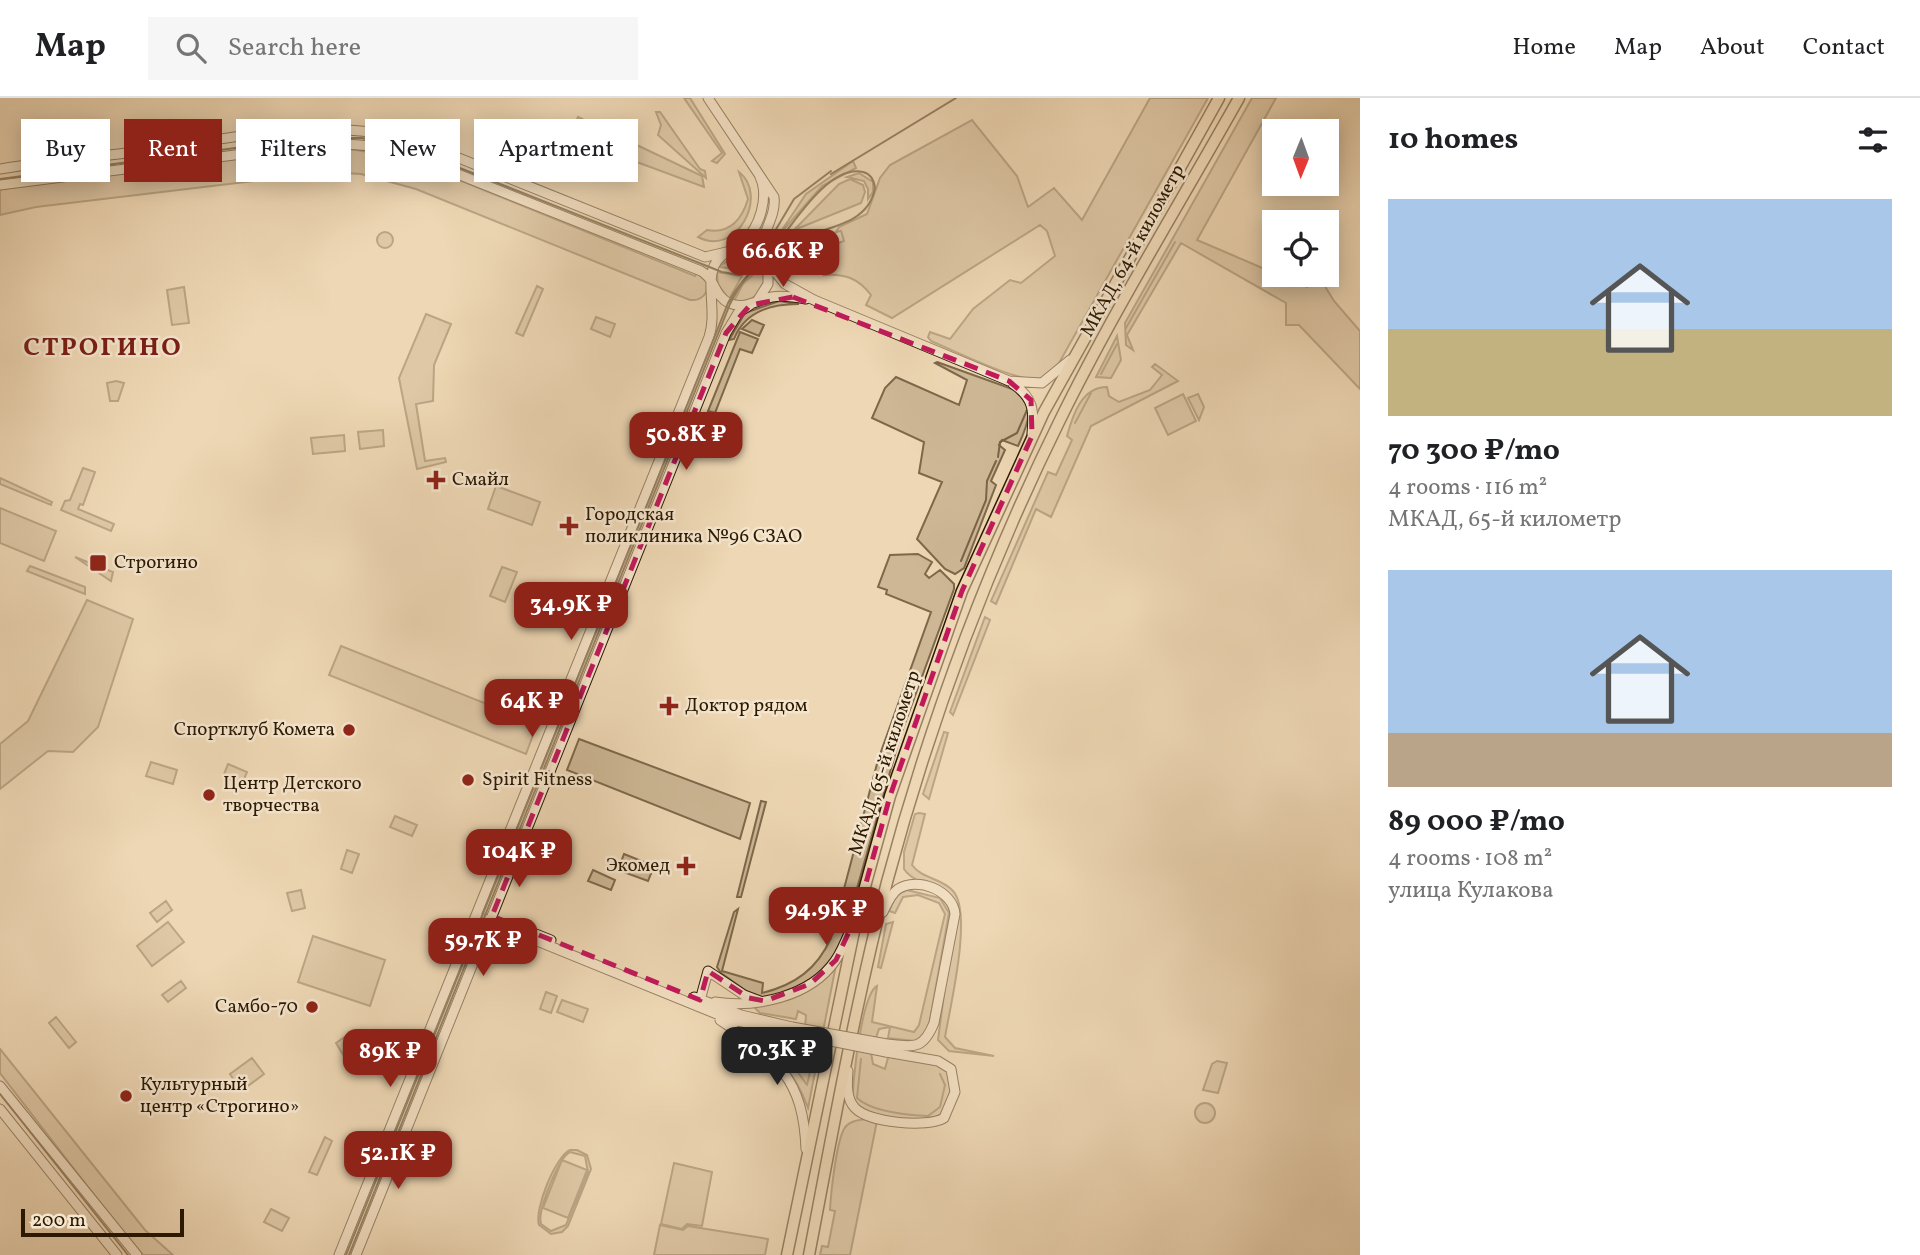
<!DOCTYPE html>
<meta charset="utf-8">
<style>
:root{--surface:#fff;--page:#f6f6f6;--text:#202124;--muted:#757577;--line:#e0e0e0;--accent:#8f2418}
body{margin:0;font-family:Vollkorn,serif;background:var(--page);color:var(--text);height:100vh;display:flex;flex-direction:column;font-size:26px;white-space:nowrap}
*{box-sizing:border-box;margin:0}
p{font-size:23px;color:var(--muted)}
.icon{flex:none;width:38px;height:38px;fill:none;stroke:currentColor;stroke-width:2;stroke-linecap:round;stroke-linejoin:round}
.map{position:relative;flex:1;overflow:hidden}
.side{display:flex;flex-direction:column;background:var(--surface);width:560px}
.side>*{flex:none}
.banner{position:absolute;left:21px;top:21px;width:665px;height:63px;display:flex;gap:14px}
.needle{width:46px;rotate:181deg}
.buttons{position:absolute;left:1262px;top:21px;display:grid;gap:14px}
.buttons a{display:grid;place-items:center;width:77px;height:77px;border-radius:0px;background:var(--surface);box-shadow:0 4px 18px #0003;font-size:35px}
.scale{position:absolute;left:21px;bottom:18px;width:163px;box-sizing:border-box;padding-left:7px;border:4px solid #2d1900;border-top:0;font-size:19px;line-height:24px;white-space:nowrap;color:#2d1900;-webkit-text-stroke:5px #f4e5ce;paint-order:stroke}
.price{position:absolute;translate:-50% -60px;padding:0 16px;border-radius:14px;background:var(--accent);color:#fff;font-size:23px;line-height:46px;filter:drop-shadow(0 2px 4px #0008)}
.price::after{content:'';position:absolute;left:50%;top:42px;width:21px;height:16px;margin-left:-10px;background:inherit;clip-path:polygon(0 0,100% 0,50% 100%)}
.price.on{background:#222;color:#fff}
ul{padding:0;list-style:none}
li{display:grid;align-content:center;gap:14px;height:371px;padding:0 28px}
li span{display:grid;place-items:center;height:217px;border-radius:0px;color:#555}
li>.icon{margin-inline-start:auto}
span .icon{width:126px;height:126px;fill:#fffc;stroke-width:1}
li b{font-size:30px}
h2{display:flex;justify-content:space-between;align-items:center;height:84px;padding:0 28px;font-size:30px}
.tag{padding:0 24px;border-radius:0px;background:var(--surface);box-shadow:0 4px 18px #0003;font-size:24px;line-height:63px}
.tag.on{background:var(--accent);color:#fff}
header{display:flex;align-items:center;gap:42px;box-sizing:border-box;height:98px;padding:0 35px;background:var(--surface);border-bottom:2px solid var(--line)}
header strong{font-size:33px}
nav{display:flex;gap:38px;margin-inline-start:auto;font-size:24px}
.search{width:490px;height:63px;background:var(--page);display:flex;align-items:center;gap:18px;box-sizing:border-box;padding:0 24px;border-radius:0px;color:var(--muted);font-size:26px}
main{display:flex;flex:1;min-height:0}
.map>svg:first-child{display:block}
.green{fill:#cdb795;stroke:#7d684a;stroke-width:2;fill-rule:evenodd}
.lines{fill:none;stroke-linecap:round;stroke-linejoin:round}
.stream{stroke:#796447;stroke-width:2}
.secondary-casing{stroke:#2d1900;stroke-width:11}
.highway-casing{stroke:#2d1900;stroke-width:13}
.secondary{stroke:#f4e5ce;stroke-width:9}
.highway{stroke:#eed7b4;stroke-width:10}
.tram{stroke:#2d1900;stroke-width:2}
.secondary-bridge-casing{stroke:#2d1900;stroke-width:11;stroke-linecap:butt}
.secondary-bridge{stroke:#f4e5ce;stroke-width:9}
.marked{fill:none;stroke:#c2185b;stroke-width:5;stroke-dasharray:14 9;stroke-linejoin:round}
.poi-dot{fill:#8f2418;stroke:#f4e5ce;stroke-width:2.5}
.labels{text-anchor:middle;dominant-baseline:central;stroke-width:5;stroke-linejoin:round;paint-order:stroke}
.street-label{font-size:19px;fill:#2d1900;stroke:#f4e5ce}
.poi-label{font-size:19px;fill:#2d1900;stroke:#f4e5ce;text-anchor:start}
.district-label{font-size:26px;font-weight:bold;letter-spacing:2px;fill:#7a1f14;stroke:#f4e5ce}
</style>
<header>
<strong>Map</strong>
<div class="search"><svg class="icon" aria-label="search" viewBox="0 0 24 24"><circle cx="10" cy="10" r="6"/><path d="M15 15l6 6"/></svg>Search here</div>
<nav><a>Home</a><a>Map</a><a>About</a><a>Contact</a></nav>
</header>
<main>
<div class="map">
<svg width="1360" height="1157" viewBox="0 0 1360 1157">
<rect width="100%" height="100%" fill="#eed7b4"/>
<filter id="stains"><feTurbulence type="fractalNoise" baseFrequency=".00286" numOctaves="4"/><feColorMatrix values="0 0 0 0 .2 0 0 0 0 .09 0 0 0 0 .02 0 0 0 .5 -.17"/></filter>
<radialGradient id="worn" r=".72"><stop offset=".6" stop-color="#630" stop-opacity="0"/><stop offset="1" stop-color="#630" stop-opacity=".3"/></radialGradient>
<path class="green" d="M684 0H690L725 56 717 65 712 63 722 55Z
M1150 0H1208L1059 265C1055 272 1048 280 1039 281 1019 285 953 252 931 243L928 239 930 234 950 241 973 211 1010 182 1021 185 1055 158 1047 133 1040 127 892 220 866 207 871 197C859 181 845 175 824 177L832 149C811 143 795 143 779 160L773 156 784 148 821 135 831 148 844 143 841 133 836 134 839 129 867 116 880 80 890 67 972 22 1017 78 1028 109 1054 90 1082 122Z
M1252 0H1276L1197 142 1307 189 1313 177H1318L1334 203 1360 233V291L1299 227H1286V205L1181 145 1127 237 1133 252 1126 247 1125 225Z
M656 14H660L700 71 705 73 706 80 658 37 661 27Z
M578 19 593 26 580 55 565 48Z
M622 40 702 78 704 89 615 56Z
M344 50 405 60 695 178 697 175 707 184C709 196 701 203 690 202L416 91 361 76 329 74 36 109 0 117V92L3 91 298 52Z
M853 63 856 70 822 88 778 138 806 96Z
M739 74C769 97 737 160 698 139L707 132C730 136 742 121 748 101Z
M859 75 873 84V94L868 101V91L864 83 847 79Z
M850 81 863 87 865 94 861 105 794 132 839 86Z
M377 142a8 8 0 1 1 16 0a8 8 0 1 1-16 0Z
M735 157 759 162 745 172 719 169Z
M763 167C771 188 756 206 734 203L743 186Z
M717 174 742 178 729 201 718 187Z
M537 188 543 191 523 238 516 235Z
M184 189 189 225 172 227 167 192Z
M779 203 799 206C771 206 745 213 734 241L729 242 745 215Z
M426 216 451 226 434 267 433 303 416 306 425 363 445 360 446 364 417 371 399 280Z
M596 219 615 226 610 239 591 231Z
M752 222 764 227 759 238 742 231Z
M740 234 758 241 752 255 740 251 715 315 708 313Z
M1117 238 1121 262 1111 280 1096 279Z
M937 264 1018 293C1036 310 1027 328 1018 348L1002 342 999 347 1005 352 991 383 996 387 964 470 955 476 945 471 917 441 942 384 919 375 924 344 872 320 885 290 896 279 959 307 967 282 935 265Z
M1155 266 1178 283 1091 328 1051 419 1036 411 996 506 991 503 1048 374 1056 377 1072 342 1067 338C1073 316 1082 289 1107 289L1109 298 1119 304 1150 292 1162 277 1152 269Z
M116 283 124 285 118 303H110L107 285Z
M1183 296 1196 323 1168 337 1155 310Z
M1198 296 1204 309 1199 322 1188 300Z
M383 332 384 348 360 351 358 334Z
M344 337 345 353 313 356 311 340Z
M83 370 95 374 83 407 80 406 78 411 114 426 111 433 61 412 65 403 70 402Z
M0 380 52 404 51 407 0 386Z
M496 388 540 404 532 427 488 411Z
M0 410 56 433 44 463 0 445Z
M918 456 932 464 925 476 929 480 940 472 954 486V491L900 639 844 836 831 864 821 876 799 890 765 900 752 897 721 875 717 869 734 814 738 811 722 873 763 885 762 895C795 887 817 871 831 840L878 662 931 514 886 496 887 492 878 489 890 457Z
M75 459 113 474 111 483Z
M30 468 85 489V496L27 473Z
M502 469 517 474 505 504 490 498Z
M87 502 133 521 98 629 73 654 48 653 0 691V646L28 623Z
M985 519 990 522 953 617 950 614Z
M341 548 537 626 526 656 329 577Z
M944 634 948 635 929 701 923 696Z
M579 641 750 705 740 741 567 672Z
M151 664 177 672 173 686 146 678Z
M228 666 247 674 242 686 223 679Z
M761 703 766 704 741 799H737Z
M919 715 925 716 912 767C922 781 942 780 953 793 973 815 950 909 945 939L955 950 994 958 949 953 938 942 956 805C943 784 917 790 904 771V754L915 716Z
M395 718 417 727 412 738 390 729Z
M347 752 359 756 352 775 341 771Z
M624 756 654 768 648 783 618 772Z
M593 772 615 782 611 792 588 783Z
M301 792 305 810 292 813 287 795Z
M907 792 940 800 949 815 930 922 927 935 915 943 888 940 890 929 879 931 871 955 873 966 885 971 889 956 945 968C957 986 949 1001 940 1019 915 1026 872 1022 853 1003 852 983 862 896 877 888L872 924 914 934 919 927 945 816 939 805 918 797 903 799 895 815 889 813 896 797Z
M166 803 172 812 157 824 150 815Z
M168 824 184 844 152 868 137 848Z
M893 824 881 870 878 869 886 826Z
M313 838 385 862 370 908 298 884Z
M836 867 808 1010C794 971 776 958 745 934L789 940 787 950 799 951 804 944 806 917 798 913 796 921 760 915 753 908 767 906Z
M181 883 186 890 168 904 162 897Z
M546 894 557 898 551 915 540 911Z
M562 902 588 911 583 924 557 914Z
M56 919 76 944 69 950 49 925Z
M346 938 353 940 352 947 365 963 362 972 348 965 336 945Z
M0 951 145 1132 173 1157H143L129 1142 0 975Z
M252 960 264 976 241 993 230 976Z
M1217 963 1227 965 1218 995 1203 992 1212 966Z
M1195 1015a10 10 0 1 1 20 0a10 10 0 1 1-20 0Z
M867 1021 877 1023 850 1157H820L822 1148 828 1149 835 1113 830 1112C831 1093 836 1049 843 1033 847 1023 858 1022 867 1021Z
M325 1039 332 1043 317 1077 309 1074Z
M570 1052H577L587 1057 591 1071 568 1128 562 1134 551 1136 539 1127C534 1112 555 1059 570 1052ZM570 1054 585 1058 588 1074 566 1127 551 1133 541 1126C537 1113 558 1061 570 1054Z
M562 1062 587 1072 568 1120 543 1110Z
M674 1065 712 1074 702 1128 687 1126 682 1131 661 1126Z
M271 1111 289 1120 282 1133 264 1124Z
M660 1127 683 1132 688 1128 768 1141 765 1157H654Z"/>
<g class="lines">
<path class="stream" d="M1126 230 1175 144
M1101 276 1117 246
M1075 325 1091 295
M998 359 1000 344 1017 335 1027 312
M961 463 986 402 987 383 996 363
M763 942 790 963 807 987 815 951
M861 961 857 1000C872 1014 907 1017 928 1018L940 1009 945 987 940 976"/>
<g class="secondary-casing">
<path id="secondary" d="M708 0 774 99C777 121 756 140 764 160
M0 71C47 63 96 59 143 53 233 40 330 17 419 44L705 159 735 152 753 154 764 160 785 186 814 202 1009 283 1042 285 1070 262
M0 87 329 45 374 48 415 59 701 173C715 180 714 198 729 205 745 212 757 202 772 199 783 197 795 199 806 201
M758 202 768 186V168
M1013 286C1034 300 1034 313 1032 336
M883 814C887 806 890 797 898 791 918 778 953 793 955 816L934 925C923 952 914 949 887 946
M476 818 729 921 791 935
M518 829 551 842
M694 899 741 917 792 929
M715 904C756 910 810 899 835 863 842 853 847 840 852 828
M699 906 708 873 744 897 760 903
M720 922C776 961 803 978 806 1051
M848 973C847 985 846 1001 855 1010 869 1025 928 1030 944 1020L955 994 951 971 938 963 886 954
M0 988 137 1157
M0 1011 117 1157
M339 1157 709 239C717 215 706 188 714 168 719 156 734 151 743 144 760 130 769 98 760 79
M356 1157 726 235 738 215 750 207"/>
</g>
<g class="highway-casing">
<path id="highway" d="M787 1157 858 814 890 698 962 493 1044 314 1219 0
M809 1157C833 1032 855 907 887 784 929 627 988 468 1060 322 1114 212 1179 107 1239 0"/>
</g>
<use href="#secondary" class="secondary"/>
<use href="#highway" class="highway"/>
<path class="tram" d="M831 76 956 0
M0 81 312 40H362L417 53 722 174 739 177 752 173
M775 133 794 101 831 73
M0 996 128 1157
M346 1157 728 205C740 181 759 168 776 147 793 126 829 66 863 74 871 76 874 82 875 90 867 134 810 129 779 149 759 162 740 185 730 206L349 1157"/>
<g class="secondary-bridge-casing">
<path id="secondary-bridge" d="M792 929 887 946
M791 935 886 954"/>
</g>
<use href="#secondary-bridge" class="secondary-bridge"/>
</g>
<path d="M0 0H1360V1157H0ZM793 199 1009 283 1031 302 1032 338 962 493 890 698 858 814 836 862 810 886 765 903 749 900 708 873 700 902 492 818 726 235 750 207Z" fill="#eed7b4" fill-opacity=".55" fill-rule="evenodd"/>
<path class="marked" d="M793 199 1009 283 1031 302 1032 338 962 493 890 698 858 814 836 862 810 886 765 903 749 900 708 873 700 902 492 818 726 235 750 207Z"/>
<g class="poi-dot">
<path d="M432.5 371.5h7v7h7v7h-7v7h-7v-7h-7v-7h7z"/>
<path d="M565.5 417.5h7v7h7v7h-7v7h-7v-7h-7v-7h7z"/>
<rect x="89" y="456" width="18" height="18" rx="3.5"/>
<path d="M665.5 597.5h7v7h7v7h-7v7h-7v-7h-7v-7h7z"/>
<circle cx="349" cy="632" r="7"/>
<circle cx="468" cy="682" r="7"/>
<circle cx="209" cy="697" r="7"/>
<path d="M682.5 757.5h7v7h7v7h-7v7h-7v-7h-7v-7h7z"/>
<circle cx="312" cy="909" r="7"/>
<circle cx="126" cy="998" r="7"/>
</g>
<g class="labels">
<g class="street-label">
<text transform="translate(1133 153) rotate(-61)">МКАД, 64-й километр</text>
<text transform="translate(885 665) rotate(-72)">МКАД, 65-й километр</text>
</g>
<g class="poi-label">
<text x="452" y="382">Смайл</text>
<text x="585" y="417">Городская<tspan x="585" dy="22">поликлиника №96 СЗАО</tspan></text>
<text x="114" y="465">Строгино</text>
<text x="685" y="608">Доктор рядом</text>
<text x="335" y="632" text-anchor="end">Спортклуб Комета</text>
<text x="482" y="682">Spirit Fitness</text>
<text x="223" y="686">Центр Детского<tspan x="223" dy="22">творчества</tspan></text>
<text x="670" y="768" text-anchor="end">Экомед</text>
<text x="298" y="909" text-anchor="end">Самбо-70</text>
<text x="140" y="987">Культурный<tspan x="140" dy="22">центр «Строгино»</tspan></text>
</g>
<g class="district-label">
<text x="103" y="250">СТРОГИНО</text>
</g>
</g>
<rect width="100%" height="100%" filter="url(#stains)"/>
<rect width="100%" height="100%" fill="url(#worn)"/>
</svg>
<div class="buttons">
<a><svg class="needle" viewBox="-14 -14 28 28"><path d="M0-13l5 13h-10z" fill="#e53935"/><path d="M0 13l5-13h-10z" fill="#757577"/></svg></a>
<a><svg class="icon" aria-label="locate" viewBox="0 0 24 24"><circle cx="12" cy="12" r="6"/><path d="M12 2v4M12 18v4M2 12h4M18 12h4"/></svg></a>
</div>
<div class="scale">200 m</div>
<b class="price" style="left:783px;top:191px">66.6K ₽</b>
<b class="price" style="left:686px;top:374px">50.8K ₽</b>
<b class="price" style="left:571px;top:544px">34.9K ₽</b>
<b class="price" style="left:532px;top:641px">64K ₽</b>
<b class="price" style="left:519px;top:791px">104K ₽</b>
<b class="price" style="left:826px;top:849px">94.9K ₽</b>
<b class="price" style="left:483px;top:880px">59.7K ₽</b>
<b class="price on" style="left:777px;top:989px">70.3K ₽</b>
<b class="price" style="left:390px;top:991px">89K ₽</b>
<b class="price" style="left:398px;top:1093px">52.1K ₽</b>
<div class="banner">
<a class="tag">Buy</a>
<a class="tag on">Rent</a>
<a class="tag">Filters</a>
<a class="tag">New</a>
<a class="tag">Apartment</a>
</div>
</div>
<section class="side">
<h2>10 homes<svg class="icon" aria-label="filters" viewBox="0 0 24 24"><path d="M4 7h16M4 17h16"/><circle cx="9" cy="7" r="2"/><circle cx="15" cy="17" r="2"/></svg></h2>
<ul>
<li><span style="background:linear-gradient(#a9c7e8 60%,#c2b280 0)"><svg class="icon" aria-label="home" viewBox="0 0 24 24"><path d="M3 11l9-7 9 7M6 9v11h12V9"/></svg></span><div><b>70 300 ₽/mo</b><p>4 rooms · 116 m²</p><p>МКАД, 65-й километр</p></div></li>
<li><span style="background:linear-gradient(#a9c7e8 75%,#b9a48a 0)"><svg class="icon" aria-label="home" viewBox="0 0 24 24"><path d="M3 11l9-7 9 7M6 9v11h12V9"/></svg></span><div><b>89 000 ₽/mo</b><p>4 rooms · 108 m²</p><p>улица Кулакова</p></div></li>
</ul>
</section>
</main>
